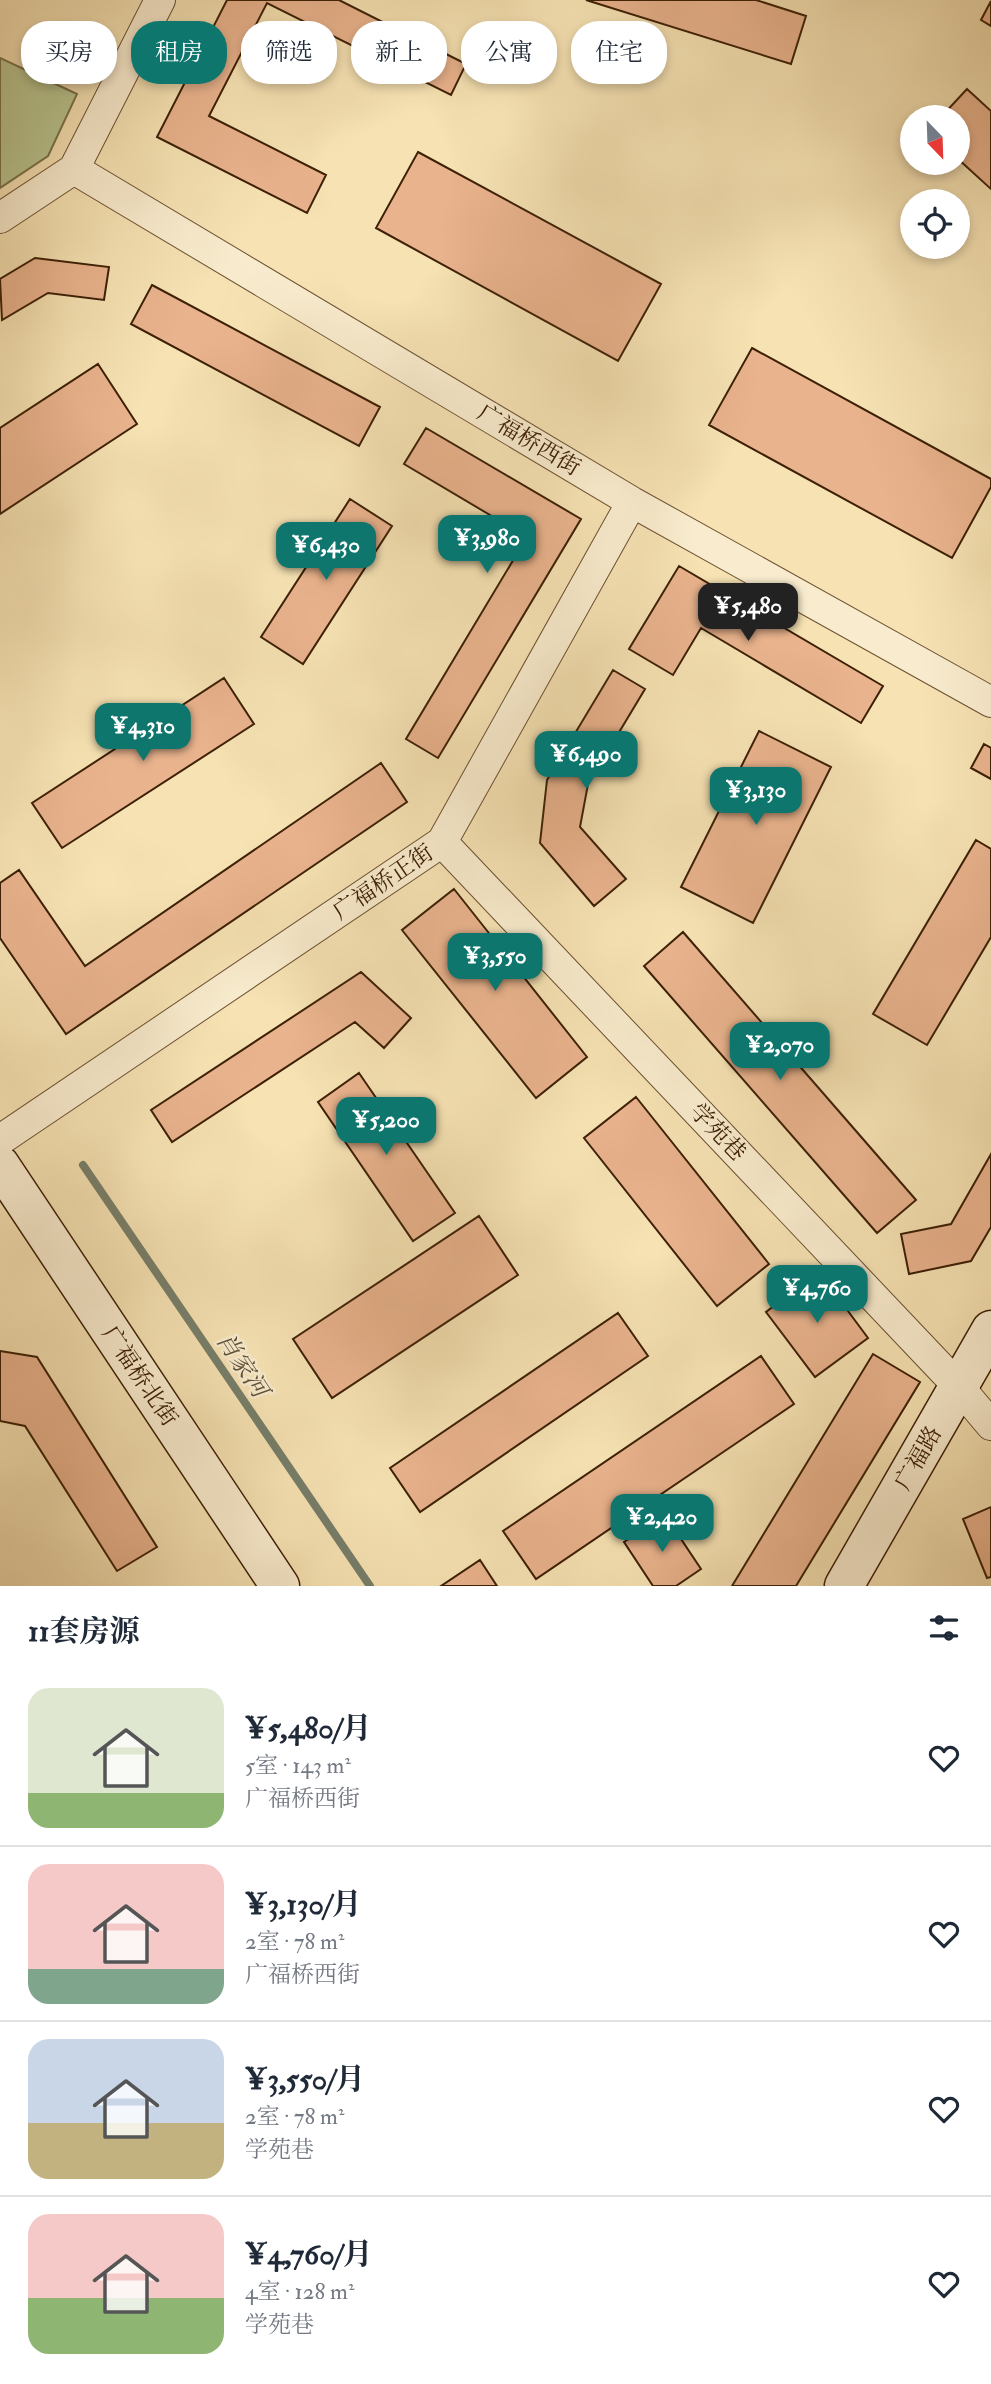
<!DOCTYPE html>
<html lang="zh">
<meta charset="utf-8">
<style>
:root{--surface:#fff;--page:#f6f6f7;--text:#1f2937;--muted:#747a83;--line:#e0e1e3;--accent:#0f766e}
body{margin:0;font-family:"IM FELL Double Pica","Noto Serif SC",serif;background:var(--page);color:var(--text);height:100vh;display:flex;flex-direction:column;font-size:26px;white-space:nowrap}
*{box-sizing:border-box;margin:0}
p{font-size:23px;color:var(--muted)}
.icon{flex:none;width:38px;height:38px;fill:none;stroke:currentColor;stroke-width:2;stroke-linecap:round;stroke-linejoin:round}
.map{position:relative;height:1586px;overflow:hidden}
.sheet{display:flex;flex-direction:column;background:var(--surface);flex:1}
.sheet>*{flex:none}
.banner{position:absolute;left:21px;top:21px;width:950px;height:63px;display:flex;gap:14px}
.needle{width:46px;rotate:157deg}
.controls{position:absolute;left:900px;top:105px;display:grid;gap:14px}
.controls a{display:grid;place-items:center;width:70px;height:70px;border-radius:50%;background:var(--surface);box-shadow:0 4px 10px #0003;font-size:35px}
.price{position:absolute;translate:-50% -60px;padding:0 16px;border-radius:14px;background:var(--accent);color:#fff;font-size:23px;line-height:46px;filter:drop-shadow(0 2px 4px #0008)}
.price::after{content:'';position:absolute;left:50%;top:42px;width:21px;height:16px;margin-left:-10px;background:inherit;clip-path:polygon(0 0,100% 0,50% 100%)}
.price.active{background:#222;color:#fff}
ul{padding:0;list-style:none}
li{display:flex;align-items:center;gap:21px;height:175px;padding:0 28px}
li+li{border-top:2px solid var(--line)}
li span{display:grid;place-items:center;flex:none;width:196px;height:140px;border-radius:21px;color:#555}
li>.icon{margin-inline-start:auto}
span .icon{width:84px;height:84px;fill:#fffc;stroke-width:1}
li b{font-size:30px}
h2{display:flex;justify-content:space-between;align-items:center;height:84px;padding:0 28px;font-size:30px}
.pill{padding:0 24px;border-radius:28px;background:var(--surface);box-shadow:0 4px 10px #0003;font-size:24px;line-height:63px}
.pill.active{background:var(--accent);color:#fff}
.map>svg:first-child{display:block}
.green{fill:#b8c48f;stroke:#7a724a;stroke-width:2}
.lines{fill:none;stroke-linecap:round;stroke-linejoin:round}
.stream{stroke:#777f6a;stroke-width:8}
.building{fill:#e9b38d;stroke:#3d2006;stroke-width:2}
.street-casing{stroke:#6b5031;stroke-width:32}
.secondary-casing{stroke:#3d2006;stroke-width:41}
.street{stroke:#f9ecce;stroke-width:30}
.secondary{stroke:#f9ecce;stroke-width:38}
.labels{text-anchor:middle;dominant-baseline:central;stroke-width:5;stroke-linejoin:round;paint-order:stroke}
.street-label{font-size:23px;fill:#3d2006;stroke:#f9ecce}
.water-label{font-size:24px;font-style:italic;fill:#5a4f38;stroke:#f9ecce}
</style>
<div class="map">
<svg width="991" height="1586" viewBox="0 0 991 1586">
<rect width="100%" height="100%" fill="#f6e2b3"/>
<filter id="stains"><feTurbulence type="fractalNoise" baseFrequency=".00286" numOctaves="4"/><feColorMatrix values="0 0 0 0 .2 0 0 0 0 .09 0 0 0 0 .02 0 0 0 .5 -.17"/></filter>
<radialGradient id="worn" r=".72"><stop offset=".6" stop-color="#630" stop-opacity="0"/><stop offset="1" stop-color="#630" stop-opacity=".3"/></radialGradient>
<path class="green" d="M0 58 77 94 48 156 0 188Z"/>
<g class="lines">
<path class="stream" d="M83 1165 370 1586"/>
</g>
<path class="building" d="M227 0H339L466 64 451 95 267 3 209 116 326 175 307 213 157 137Z
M586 0H756L806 16 791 64Z
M991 1V26L981 20Z
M967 89 991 111V189L957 158V117H941Z
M418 152 661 284 618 361 376 228Z
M35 258 109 267 104 300 48 293 2 320 0 279Z
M152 285 380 407 359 446 131 324Z
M752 348 991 479V487L952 558 709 425Z
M98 364 137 424 0 514V428Z
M426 428 581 519 438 758 406 739 527 537 404 464Z
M350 499 392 526 303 664 261 637Z
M679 566 883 686 861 723 701 628 673 675 629 649Z
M613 670 645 689 588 784 580 827 626 879 594 906 540 843 547 780Z
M224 678 254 724 62 848 32 803Z
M759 731 831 767 753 923 681 887Z
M984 744 991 748V779L971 768Z
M381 763 407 802 66 1034 0 938V883L19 870 85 966Z
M976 840 991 849V937L927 1045 873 1014Z
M454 889 587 1057 536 1098 402 930Z
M683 932 916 1200 877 1233 644 966Z
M361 972 411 1018 384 1048 355 1022 172 1142 151 1110Z
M359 1073 455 1213 413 1241 318 1102Z
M636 1097 769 1264 717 1306 584 1138Z
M991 1154V1227L971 1261 909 1274 901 1234 951 1224Z
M479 1216 518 1275 332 1398 293 1339Z
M819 1272 868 1338 815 1377 766 1312Z
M618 1313 648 1356 420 1512 390 1468Z
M0 1351 37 1357 157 1547 117 1571 25 1426 0 1421Z
M873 1354 920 1382 796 1586H732Z
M761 1356 794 1404 536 1579 503 1531Z
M991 1507V1577L987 1578 963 1519Z
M665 1515 701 1569 676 1586H653L624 1542Z
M480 1560 497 1586H441Z"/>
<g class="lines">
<g class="street-casing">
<path id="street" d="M74 169 632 502 991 702
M0 218 74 169 160 0
M442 842 959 1387 991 1425
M0 1140 442 842 632 502"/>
</g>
<g class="secondary-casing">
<path id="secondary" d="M0 1165 280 1586
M844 1586 991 1330"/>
</g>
<use href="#street" class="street"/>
<use href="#secondary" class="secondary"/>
</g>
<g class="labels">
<g class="street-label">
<text transform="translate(529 440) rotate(31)">广福桥西街</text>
<text transform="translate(383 882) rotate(-34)">广福桥正街</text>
<text transform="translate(718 1132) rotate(46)">学苑巷</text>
<text transform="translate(140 1376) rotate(56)">广福桥北街</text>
<text transform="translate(918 1458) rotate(-60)">广福路</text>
</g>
<g class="water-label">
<text transform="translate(242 1365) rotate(56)">肖家河</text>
</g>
</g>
<rect width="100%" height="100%" filter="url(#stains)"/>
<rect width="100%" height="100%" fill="url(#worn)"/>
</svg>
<div class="controls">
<a><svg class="needle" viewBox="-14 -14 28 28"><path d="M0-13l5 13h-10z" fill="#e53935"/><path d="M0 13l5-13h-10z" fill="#747a83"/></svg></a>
<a><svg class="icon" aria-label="locate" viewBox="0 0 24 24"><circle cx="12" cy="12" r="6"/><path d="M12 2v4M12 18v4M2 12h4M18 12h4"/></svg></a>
</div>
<b class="price" style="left:487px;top:575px">¥3,980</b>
<b class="price" style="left:326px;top:582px">¥6,430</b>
<b class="price active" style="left:748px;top:643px">¥5,480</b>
<b class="price" style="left:143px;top:763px">¥4,310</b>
<b class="price" style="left:586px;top:791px">¥6,490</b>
<b class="price" style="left:756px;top:827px">¥3,130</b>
<b class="price" style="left:495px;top:993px">¥3,550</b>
<b class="price" style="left:780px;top:1082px">¥2,070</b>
<b class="price" style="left:386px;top:1157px">¥5,200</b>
<b class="price" style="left:817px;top:1325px">¥4,760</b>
<b class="price" style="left:662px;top:1554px">¥2,420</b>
<div class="banner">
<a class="pill">买房</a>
<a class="pill active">租房</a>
<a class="pill">筛选</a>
<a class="pill">新上</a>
<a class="pill">公寓</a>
<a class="pill">住宅</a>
</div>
</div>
<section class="sheet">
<h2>11套房源<svg class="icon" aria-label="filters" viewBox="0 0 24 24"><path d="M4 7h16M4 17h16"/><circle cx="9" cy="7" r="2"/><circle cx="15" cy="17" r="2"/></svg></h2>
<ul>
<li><span style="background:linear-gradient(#dfe7d0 75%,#8fb573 0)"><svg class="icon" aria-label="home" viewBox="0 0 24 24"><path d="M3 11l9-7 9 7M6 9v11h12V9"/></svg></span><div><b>¥5,480/月</b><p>5室 · 143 m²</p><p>广福桥西街</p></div><svg class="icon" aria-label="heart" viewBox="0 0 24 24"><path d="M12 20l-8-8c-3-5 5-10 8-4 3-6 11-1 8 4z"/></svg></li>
<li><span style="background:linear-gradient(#f6c9c9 75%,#7fa58c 0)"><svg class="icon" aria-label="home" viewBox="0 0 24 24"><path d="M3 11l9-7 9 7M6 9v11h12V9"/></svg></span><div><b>¥3,130/月</b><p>2室 · 78 m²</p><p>广福桥西街</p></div><svg class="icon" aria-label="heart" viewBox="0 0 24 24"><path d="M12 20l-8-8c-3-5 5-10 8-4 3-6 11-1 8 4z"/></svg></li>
<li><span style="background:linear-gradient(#c9d6e8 60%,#c2b280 0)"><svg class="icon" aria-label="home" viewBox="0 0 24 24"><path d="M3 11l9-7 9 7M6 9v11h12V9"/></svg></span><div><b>¥3,550/月</b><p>2室 · 78 m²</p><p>学苑巷</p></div><svg class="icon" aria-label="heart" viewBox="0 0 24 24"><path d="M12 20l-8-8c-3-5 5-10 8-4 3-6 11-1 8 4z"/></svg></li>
<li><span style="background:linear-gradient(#f6c9c9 60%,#8fb573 0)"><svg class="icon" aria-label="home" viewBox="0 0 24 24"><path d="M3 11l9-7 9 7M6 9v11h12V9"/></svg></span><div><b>¥4,760/月</b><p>4室 · 128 m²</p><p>学苑巷</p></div><svg class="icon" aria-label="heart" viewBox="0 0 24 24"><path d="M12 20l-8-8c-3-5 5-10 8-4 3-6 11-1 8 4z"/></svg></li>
</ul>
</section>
